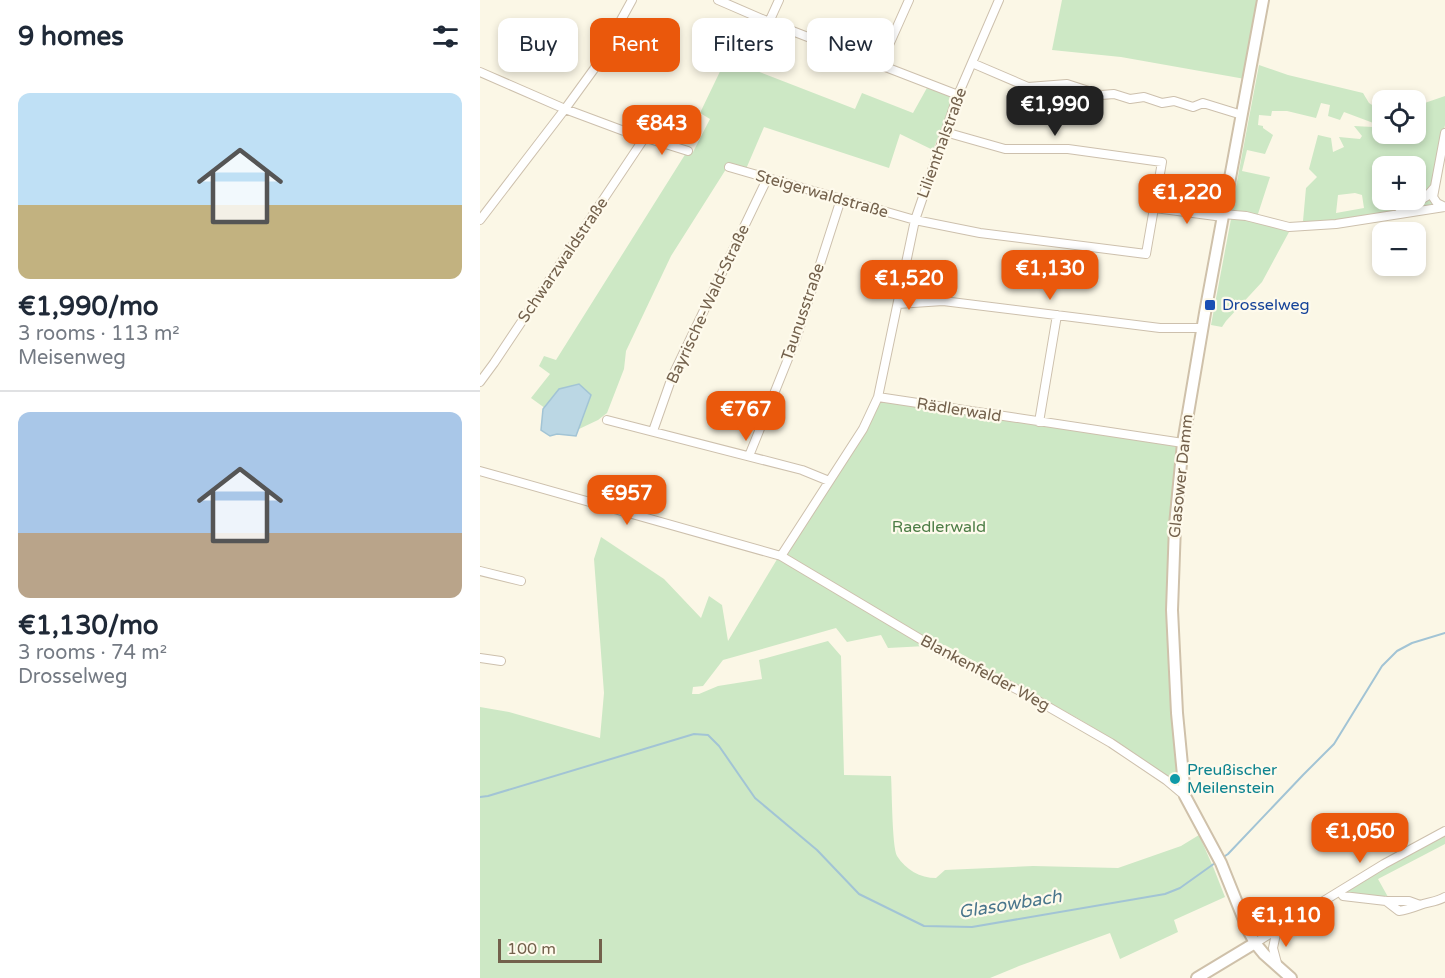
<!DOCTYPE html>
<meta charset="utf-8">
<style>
:root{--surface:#fff;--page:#f6f6f7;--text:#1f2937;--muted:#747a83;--line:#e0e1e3;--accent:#ea580c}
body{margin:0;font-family:"Varela Round",sans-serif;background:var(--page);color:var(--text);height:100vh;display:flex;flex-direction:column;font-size:22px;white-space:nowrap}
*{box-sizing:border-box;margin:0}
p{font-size:20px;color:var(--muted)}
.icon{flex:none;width:33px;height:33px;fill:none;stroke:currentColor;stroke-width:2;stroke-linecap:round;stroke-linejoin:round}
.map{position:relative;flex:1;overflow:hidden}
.sheet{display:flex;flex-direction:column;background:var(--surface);width:480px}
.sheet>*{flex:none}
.guide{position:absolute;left:18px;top:18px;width:570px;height:54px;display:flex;gap:12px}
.buttons{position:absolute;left:892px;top:90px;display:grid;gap:12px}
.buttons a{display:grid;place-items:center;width:54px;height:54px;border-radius:12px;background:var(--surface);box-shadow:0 3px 9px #0003;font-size:30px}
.scale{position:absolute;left:18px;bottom:15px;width:104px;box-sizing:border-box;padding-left:6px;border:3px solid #73614c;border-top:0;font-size:16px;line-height:21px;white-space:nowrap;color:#73614c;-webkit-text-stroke:4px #fefaec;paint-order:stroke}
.price{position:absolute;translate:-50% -51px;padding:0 14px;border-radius:12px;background:var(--accent);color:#fff;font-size:20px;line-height:39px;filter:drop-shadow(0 2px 3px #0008)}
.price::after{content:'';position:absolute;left:50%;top:36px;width:18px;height:14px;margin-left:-9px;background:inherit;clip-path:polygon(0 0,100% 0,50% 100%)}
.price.selected{background:#222;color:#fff}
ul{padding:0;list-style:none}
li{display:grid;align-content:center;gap:12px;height:318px;padding:0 18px}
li+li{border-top:2px solid var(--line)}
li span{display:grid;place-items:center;height:186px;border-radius:12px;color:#555}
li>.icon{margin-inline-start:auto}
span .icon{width:108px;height:108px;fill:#fffc;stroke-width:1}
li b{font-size:26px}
h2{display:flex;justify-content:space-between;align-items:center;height:72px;padding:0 18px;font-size:26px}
.chip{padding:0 21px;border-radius:12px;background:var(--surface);box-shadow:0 3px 9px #0003;font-size:21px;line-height:54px}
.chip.selected{background:var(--accent);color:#fff}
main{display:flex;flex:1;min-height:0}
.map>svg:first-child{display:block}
.green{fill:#cde8c5;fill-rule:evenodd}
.water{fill:#bbd7e4;stroke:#a2c4d5;stroke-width:1.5}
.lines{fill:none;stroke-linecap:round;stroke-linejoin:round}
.stream{stroke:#a2c4d5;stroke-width:2}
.street-casing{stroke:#cdc0ad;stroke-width:10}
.secondary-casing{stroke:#cfc1aa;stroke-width:14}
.street{stroke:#fff;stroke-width:8}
.secondary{stroke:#fff;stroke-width:10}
.transit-dot{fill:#1a4fb4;stroke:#fefaec;stroke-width:2}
.culture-dot{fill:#0f9aa8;stroke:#fefaec;stroke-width:2}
.labels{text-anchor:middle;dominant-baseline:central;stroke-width:4.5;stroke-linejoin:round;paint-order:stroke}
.street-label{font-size:16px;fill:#73614c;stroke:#fefaec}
.transit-label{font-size:16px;fill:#164399;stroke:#fefaec;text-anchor:start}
.park-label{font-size:16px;fill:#4e7e47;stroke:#fefaec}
.culture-label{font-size:16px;fill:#0d838f;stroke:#fefaec;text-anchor:start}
.water-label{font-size:18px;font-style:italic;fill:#4a768c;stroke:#fefaec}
</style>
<main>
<section class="sheet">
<h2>9 homes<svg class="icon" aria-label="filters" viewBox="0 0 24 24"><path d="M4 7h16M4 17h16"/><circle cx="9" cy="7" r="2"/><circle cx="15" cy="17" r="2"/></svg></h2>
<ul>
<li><span style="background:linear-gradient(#bfe0f5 60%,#c2b280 0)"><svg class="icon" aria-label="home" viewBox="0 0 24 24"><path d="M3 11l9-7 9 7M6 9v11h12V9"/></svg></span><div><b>€1,990/mo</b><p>3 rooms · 113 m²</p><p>Meisenweg</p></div></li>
<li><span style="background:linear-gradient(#a9c7e8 65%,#b9a48a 0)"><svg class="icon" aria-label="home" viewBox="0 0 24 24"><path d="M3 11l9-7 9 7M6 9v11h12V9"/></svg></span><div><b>€1,130/mo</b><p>3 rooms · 74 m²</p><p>Drosselweg</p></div></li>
</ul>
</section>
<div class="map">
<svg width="965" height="978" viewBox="0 0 965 978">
<rect width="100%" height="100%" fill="#fbf7e6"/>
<path class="green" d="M582 0H780L765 79 641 57 572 50Z
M246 59 375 109 382 93 433 113 448 86 474 97 453 150 420 134 409 168 284 127 266 169 248 166 191 256 146 351 144 369 127 413 118 420 99 429 91 427 51 398 70 374 59 366 64 356 76 360 206 153 213 152 230 119 220 113Z
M779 65 808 75 883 93 889 103 903 112V134H936V106L965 96V125L951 194 954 202 952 206 833 224 823 221 826 188 837 177 829 169 838 135 851 138 853 152 864 147 859 137 880 139 882 136 874 126 893 127 896 124 864 112 860 120 848 116 850 105 841 103 836 118 807 111H792L791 116 779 115 778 125 783 126V128L793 135 785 154 767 150 762 171 790 177 777 217 751 213ZM903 166H936V200H903ZM875 193 882 195 884 208 856 213 858 195Z
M753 218H766L809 232 782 282 746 321 742 327 731 325 751 219Z
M401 400 700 447 693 521 700 776 698 779 692 780 642 745 599 719 465 645 408 648 401 635 367 642 356 628 243 660 223 686 213 687 212 694H219L238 686 282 679 279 660 348 641 361 656 364 775 411 776C412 790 412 847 417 856 426 870 440 878 456 878L465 870 553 866 638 868 701 846 719 835 734 869 745 897 694 920 698 932 640 959 630 933 539 966 510 978H0V707L29 712 120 738 124 693 114 559 121 537 184 579 221 618 229 596 242 605 248 641 299 556Z
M965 836V844L898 879 908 897 870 894 867 891 930 854Z"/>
<path class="water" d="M99 384 111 395 96 436 77 434 70 436 61 430 63 409 79 389Z"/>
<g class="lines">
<path class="stream" d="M0 797 8 796 214 734 228 735 239 746 275 798 337 850 379 894 444 926 492 927 685 894 700 888 735 863
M742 858 748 854 823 775 854 744 902 666 917 651 932 643 965 633"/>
<g class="street-casing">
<path id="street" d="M238 0 289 22 478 95
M289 22 299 0
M492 63 548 87 587 84 621 95 634 94 650 99 664 97 682 103 694 101 713 107 723 103 762 115
M400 65 429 0
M0 72 85 109 144 131 208 151
M249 167 435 220 500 233 666 254 682 162 588 149H525L465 132
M965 207 957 203 953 197 965 133
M675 208 743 217
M919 213 947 196 954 188
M743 214 766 216 809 227 856 224 965 207
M0 220 85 109 114 69 152 0
M418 304 463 301 680 328H722
M0 382 14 363 165 137
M398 397 703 443
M127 420 322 470 349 481
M559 422 577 315
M173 431 192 377 287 179
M269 456 316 339 361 199
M0 471 301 556 457 649 546 694 631 743 686 780 705 796
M301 556 383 429 398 397 435 220 478 95 519 0
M0 571 41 581
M0 658 21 661
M860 891 863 896 906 901H929L940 905
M906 901 919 911C927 910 932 908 940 905 948 902 957 902 965 897
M797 929 793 948 798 967
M775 943 904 864 965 831"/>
</g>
<g class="secondary-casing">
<path id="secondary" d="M783 0 725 313 703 443 695 525 692 610 697 713 705 796 741 863 768 930 775 943 784 954 811 978
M717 978 775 943"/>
</g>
<use href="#street" class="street"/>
<use href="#secondary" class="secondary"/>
</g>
<rect class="transit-dot" x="724" y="299" width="12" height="12" rx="3"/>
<circle class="culture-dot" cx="695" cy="779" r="6"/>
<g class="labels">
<g class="street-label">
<text transform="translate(462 143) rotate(-70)">Lilienthalstraße</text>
<text transform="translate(342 194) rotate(16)">Steigerwaldstraße</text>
<text transform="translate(83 260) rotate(-56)">Schwarzwaldstraße</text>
<text transform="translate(228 304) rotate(-65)">Bayrische-Wald-Straße</text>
<text transform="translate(323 312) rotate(-71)">Taunusstraße</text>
<text transform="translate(479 410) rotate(9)">Rädlerwald</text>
<text transform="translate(701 476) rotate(-84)">Glasower Damm</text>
<text transform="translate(505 673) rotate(28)">Blankenfelder Weg</text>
</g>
<g class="transit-label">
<text x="742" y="305">Drosselweg</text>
</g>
<g class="park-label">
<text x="459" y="527">Raedlerwald</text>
</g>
<g class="culture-label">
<text x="707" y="770">Preußischer<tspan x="707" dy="18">Meilenstein</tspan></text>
</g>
<g class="water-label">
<text transform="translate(530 904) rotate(-9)">Glasowbach</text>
</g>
</g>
</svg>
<div class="buttons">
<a><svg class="icon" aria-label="locate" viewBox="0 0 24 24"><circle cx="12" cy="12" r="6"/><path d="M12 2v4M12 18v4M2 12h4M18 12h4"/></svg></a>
<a>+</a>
<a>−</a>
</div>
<div class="scale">100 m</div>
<b class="price selected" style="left:575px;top:137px">€1,990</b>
<b class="price" style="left:182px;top:156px">€843</b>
<b class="price" style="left:707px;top:225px">€1,220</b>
<b class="price" style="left:570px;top:301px">€1,130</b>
<b class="price" style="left:429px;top:311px">€1,520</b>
<b class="price" style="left:266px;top:442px">€767</b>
<b class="price" style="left:147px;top:526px">€957</b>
<b class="price" style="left:880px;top:864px">€1,050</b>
<b class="price" style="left:806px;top:948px">€1,110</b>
<div class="guide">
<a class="chip">Buy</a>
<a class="chip selected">Rent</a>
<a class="chip">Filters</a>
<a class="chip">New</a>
</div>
</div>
</main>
